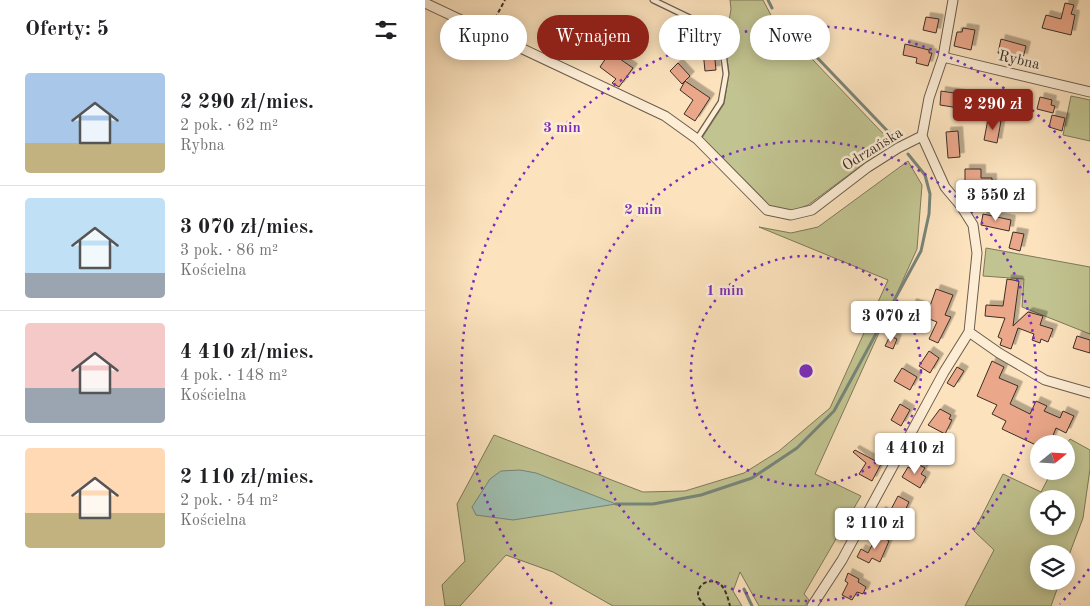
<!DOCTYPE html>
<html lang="pl">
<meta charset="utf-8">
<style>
:root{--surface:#fff;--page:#f2f2f2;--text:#202124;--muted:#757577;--line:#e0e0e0;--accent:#8f2418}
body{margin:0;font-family:"Old Standard TT",serif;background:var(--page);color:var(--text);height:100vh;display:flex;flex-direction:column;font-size:19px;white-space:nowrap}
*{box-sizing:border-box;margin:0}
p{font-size:16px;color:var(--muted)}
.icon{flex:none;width:28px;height:28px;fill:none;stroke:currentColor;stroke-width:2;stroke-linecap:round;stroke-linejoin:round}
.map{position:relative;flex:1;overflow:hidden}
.side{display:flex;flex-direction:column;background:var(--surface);width:425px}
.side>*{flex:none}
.banner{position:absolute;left:15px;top:15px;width:475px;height:45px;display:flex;gap:10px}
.needle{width:32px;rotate:72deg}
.buttons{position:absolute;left:605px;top:435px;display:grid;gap:10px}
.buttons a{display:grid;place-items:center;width:45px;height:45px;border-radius:50%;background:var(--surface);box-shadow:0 2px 12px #0003;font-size:25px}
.price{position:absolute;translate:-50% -42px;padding:0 11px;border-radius:5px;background:#fff;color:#222;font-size:16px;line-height:32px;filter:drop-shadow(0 1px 2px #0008)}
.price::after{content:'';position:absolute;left:50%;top:30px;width:15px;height:11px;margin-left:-8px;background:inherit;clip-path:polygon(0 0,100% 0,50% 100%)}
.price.current{background:var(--accent);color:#fff}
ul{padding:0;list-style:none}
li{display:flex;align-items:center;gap:15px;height:125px;padding:0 25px}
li+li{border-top:1px solid var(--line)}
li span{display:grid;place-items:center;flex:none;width:140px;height:100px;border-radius:5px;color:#555}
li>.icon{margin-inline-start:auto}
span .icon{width:60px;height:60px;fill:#fffc;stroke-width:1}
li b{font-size:21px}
h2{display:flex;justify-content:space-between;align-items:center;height:60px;padding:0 25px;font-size:21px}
.tag{padding:0 18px;border-radius:22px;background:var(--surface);box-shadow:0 2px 12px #0003;font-size:18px;line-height:45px}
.tag.current{background:var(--accent);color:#fff}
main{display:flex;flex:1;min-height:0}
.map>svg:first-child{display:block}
.green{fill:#c1c390;stroke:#7e795c;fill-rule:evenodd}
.water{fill:#9fbeb0;stroke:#778579}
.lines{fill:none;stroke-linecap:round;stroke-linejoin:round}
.stream{stroke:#778579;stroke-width:3}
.building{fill:#eaa78a;stroke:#3a2f27;filter:url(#shadow)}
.lane-casing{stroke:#6a5c4d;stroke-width:7}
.street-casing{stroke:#6a5c4d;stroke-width:11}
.path{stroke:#3a2f27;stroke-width:2;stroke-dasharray:4 2.5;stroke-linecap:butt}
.lane{stroke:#fdedd5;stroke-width:4.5}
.street{stroke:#fdedd5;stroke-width:9}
.ring{fill:none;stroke:#7b2cbf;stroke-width:2.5;stroke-dasharray:2.5 5}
.labels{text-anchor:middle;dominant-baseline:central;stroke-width:5;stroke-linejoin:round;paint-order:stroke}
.street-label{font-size:15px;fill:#3a2f27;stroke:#fdedd5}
.centre{fill:#7b2cbf;stroke:#fdedd5;stroke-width:2.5}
.ring-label{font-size:15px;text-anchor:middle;font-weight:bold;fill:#7b2cbf;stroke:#fdedd5;stroke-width:5;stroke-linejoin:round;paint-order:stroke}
</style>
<main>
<section class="side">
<h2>Oferty: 5<svg class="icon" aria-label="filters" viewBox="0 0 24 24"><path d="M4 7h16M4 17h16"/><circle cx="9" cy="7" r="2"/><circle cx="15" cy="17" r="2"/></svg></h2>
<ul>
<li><span style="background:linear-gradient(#a9c7e8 70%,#c2b280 0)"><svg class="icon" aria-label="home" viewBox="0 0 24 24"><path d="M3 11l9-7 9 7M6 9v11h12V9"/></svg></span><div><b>2 290 zł/mies.</b><p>2 pok. · 62 m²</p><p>Rybna</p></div></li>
<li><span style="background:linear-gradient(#bfe0f5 75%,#9aa5b1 0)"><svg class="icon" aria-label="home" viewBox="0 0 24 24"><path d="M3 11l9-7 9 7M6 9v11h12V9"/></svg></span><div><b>3 070 zł/mies.</b><p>3 pok. · 86 m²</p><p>Kościelna</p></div></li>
<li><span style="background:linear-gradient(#f6c9c9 65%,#9aa5b1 0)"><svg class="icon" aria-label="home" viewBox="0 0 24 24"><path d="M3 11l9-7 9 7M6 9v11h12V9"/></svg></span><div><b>4 410 zł/mies.</b><p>4 pok. · 148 m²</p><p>Kościelna</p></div></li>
<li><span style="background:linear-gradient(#ffd9b3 65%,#c2b280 0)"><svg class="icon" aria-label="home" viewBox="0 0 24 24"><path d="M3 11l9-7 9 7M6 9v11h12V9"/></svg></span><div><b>2 110 zł/mies.</b><p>2 pok. · 54 m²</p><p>Kościelna</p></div></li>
</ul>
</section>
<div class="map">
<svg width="665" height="606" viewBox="0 0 665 606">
<defs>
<filter id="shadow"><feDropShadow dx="4.5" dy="-4.5" stdDeviation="0" flood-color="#0004"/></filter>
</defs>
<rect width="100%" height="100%" fill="#fce3be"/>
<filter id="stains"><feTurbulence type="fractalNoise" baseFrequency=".004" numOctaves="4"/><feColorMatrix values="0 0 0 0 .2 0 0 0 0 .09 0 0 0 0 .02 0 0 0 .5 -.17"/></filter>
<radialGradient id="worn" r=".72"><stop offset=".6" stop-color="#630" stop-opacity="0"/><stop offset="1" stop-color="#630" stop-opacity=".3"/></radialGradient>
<path class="green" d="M305 0H338L347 17 469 145 437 165 383 205 367 211 345 207 277 138 299 104 304 73 300 45 306 9Z
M646 96 665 100V141L638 135Z
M483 161 497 185 492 249 390 474 436 496 379 594 384 600 380 606H334L315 572 308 591 317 606H188L128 572 81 555 35 606H20L17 585 40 561 32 504 69 435 218 492 260 491 319 473 354 451 405 408 463 280 334 227 366 233 393 227Z
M561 248 665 267V334L597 307 599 279 558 276Z
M645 439 665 450V469L658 518 641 563V554H614V581H635L626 606H540L569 550 549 531 578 474 616 492 627 471H641V445ZM614 499H641V526H614Z"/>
<path class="water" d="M95 470 111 473 191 504 88 520 51 515 47 507 65 479 76 471Z"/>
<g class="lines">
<path class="stream" d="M343 0 347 8
M360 24 472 141
M191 504H228L276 495 327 478 372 448 409 411 496 251 504 214 505 194 500 175 483 154
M319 589 327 606"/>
</g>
<path class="building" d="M640 3 649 5 646 14 650 15 646 35 617 28 621 15 636 19Z
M501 17 514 19 511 33 498 30Z
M538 28 550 30 546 50 529 46 532 32H537Z
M576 39 601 46 598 58 573 53Z
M480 44 504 50V53H507L503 66 491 63 492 58 478 55Z
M289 50 291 70 280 71 278 51Z
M185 52 208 68 194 87 187 83 191 79 175 67Z
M253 63 265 76 257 84 245 71Z
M260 81 285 98 270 121 259 114 268 100 255 90Z
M516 91 535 94 534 108 515 105Z
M615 97 627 100 626 105 630 106 628 113 612 109Z
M627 115 640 118 637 131 624 127Z
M563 119 576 121 572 143 559 140Z
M533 131 535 157 523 158 521 132Z
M540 169H556V178H567V193L559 195 560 186H540Z
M558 214 586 220 584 231 556 225Z
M588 232 599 234 595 251 584 248Z
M582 279 594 281 588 326 603 312 618 316 615 325 628 329 623 342 616 339 615 343 607 340 609 334 593 328 586 349 575 345 577 339 573 337 580 318 560 316 561 305 578 306Z
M511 289 528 295 520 315 526 317 513 343 504 339 512 322 484 311 487 303 504 309Z
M465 336 472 339 468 349 460 346Z
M652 336 665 340V353L648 348Z
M504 351 514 358 505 373 494 366Z
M567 361 579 367 574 378 593 386 585 404 605 414 611 401 622 406 619 411 635 418 638 411 649 416 641 433 631 428 625 443 616 440 613 446 577 429 581 421 567 414 572 405 552 396Z
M532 367 539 371 529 387 522 383Z
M477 368 492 377 485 390 469 381Z
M475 404 485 410 476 426 466 420Z
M515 409 526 415 524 419 527 420 520 434 503 425Z
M430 450 456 464 447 481 434 474 441 463 428 452Z
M491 463 500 468 496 474 501 477 495 488 477 477 483 467 489 470Z
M473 496 484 502 474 524 467 520 464 525 453 518 456 511 463 515Z
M453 534 464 541 455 562 447 558 444 563 432 557 436 549 443 553Z
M423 573 434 579 433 582 441 587 438 594 432 592 427 600 417 595 423 583 420 581Z"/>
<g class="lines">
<g class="lane-casing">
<path id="lane" d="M228 0 288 29 297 44 301 74 296 102 272 139"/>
</g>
<g class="street-casing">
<path id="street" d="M0 3 240 116 272 139 342 210 366 215 387 210 443 167 473 148 497 136
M518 57 528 0
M497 136 504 98 518 57 665 92
M544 332 574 353 620 380 665 393
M387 606 417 560 519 372 544 332 552 253 548 225 536 206 520 187 497 136"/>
</g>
<path class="path" d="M67 24 80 0
M280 606 273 597C273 594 273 591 274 589 277 581 289 579 295 584 301 589 303 599 305 606"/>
<use href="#lane" class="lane"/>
<use href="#street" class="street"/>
</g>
<g class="ring">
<circle cx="381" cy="371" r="115"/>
<circle cx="381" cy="371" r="230"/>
<path d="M664 569A345 345 0 0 1 635 604M127 604A345 345 0 1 1 664 173"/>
</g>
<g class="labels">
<g class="street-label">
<text transform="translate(594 61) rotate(13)">Rybna</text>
<text transform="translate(448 150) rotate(-32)">Odrzańska</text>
</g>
</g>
<circle cx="381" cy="371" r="8" class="centre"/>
<g class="ring-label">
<text x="137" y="132">3 min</text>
<text x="218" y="214">2 min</text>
<text x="300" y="295">1 min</text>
</g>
<rect width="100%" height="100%" filter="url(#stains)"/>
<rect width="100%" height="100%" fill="url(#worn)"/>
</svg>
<div class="buttons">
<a><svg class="needle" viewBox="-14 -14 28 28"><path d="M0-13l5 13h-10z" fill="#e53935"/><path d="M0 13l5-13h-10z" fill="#757577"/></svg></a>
<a><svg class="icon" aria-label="locate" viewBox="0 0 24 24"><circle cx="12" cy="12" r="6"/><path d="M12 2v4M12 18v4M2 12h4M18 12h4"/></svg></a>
<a><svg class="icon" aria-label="layers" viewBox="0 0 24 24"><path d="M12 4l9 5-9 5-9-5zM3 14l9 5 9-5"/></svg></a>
</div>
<b class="price current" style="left:568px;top:131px">2 290 zł</b>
<b class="price" style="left:571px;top:222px">3 550 zł</b>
<b class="price" style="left:466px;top:343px">3 070 zł</b>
<b class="price" style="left:490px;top:475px">4 410 zł</b>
<b class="price" style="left:450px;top:550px">2 110 zł</b>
<div class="banner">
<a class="tag">Kupno</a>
<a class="tag current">Wynajem</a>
<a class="tag">Filtry</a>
<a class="tag">Nowe</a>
</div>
</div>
</main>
